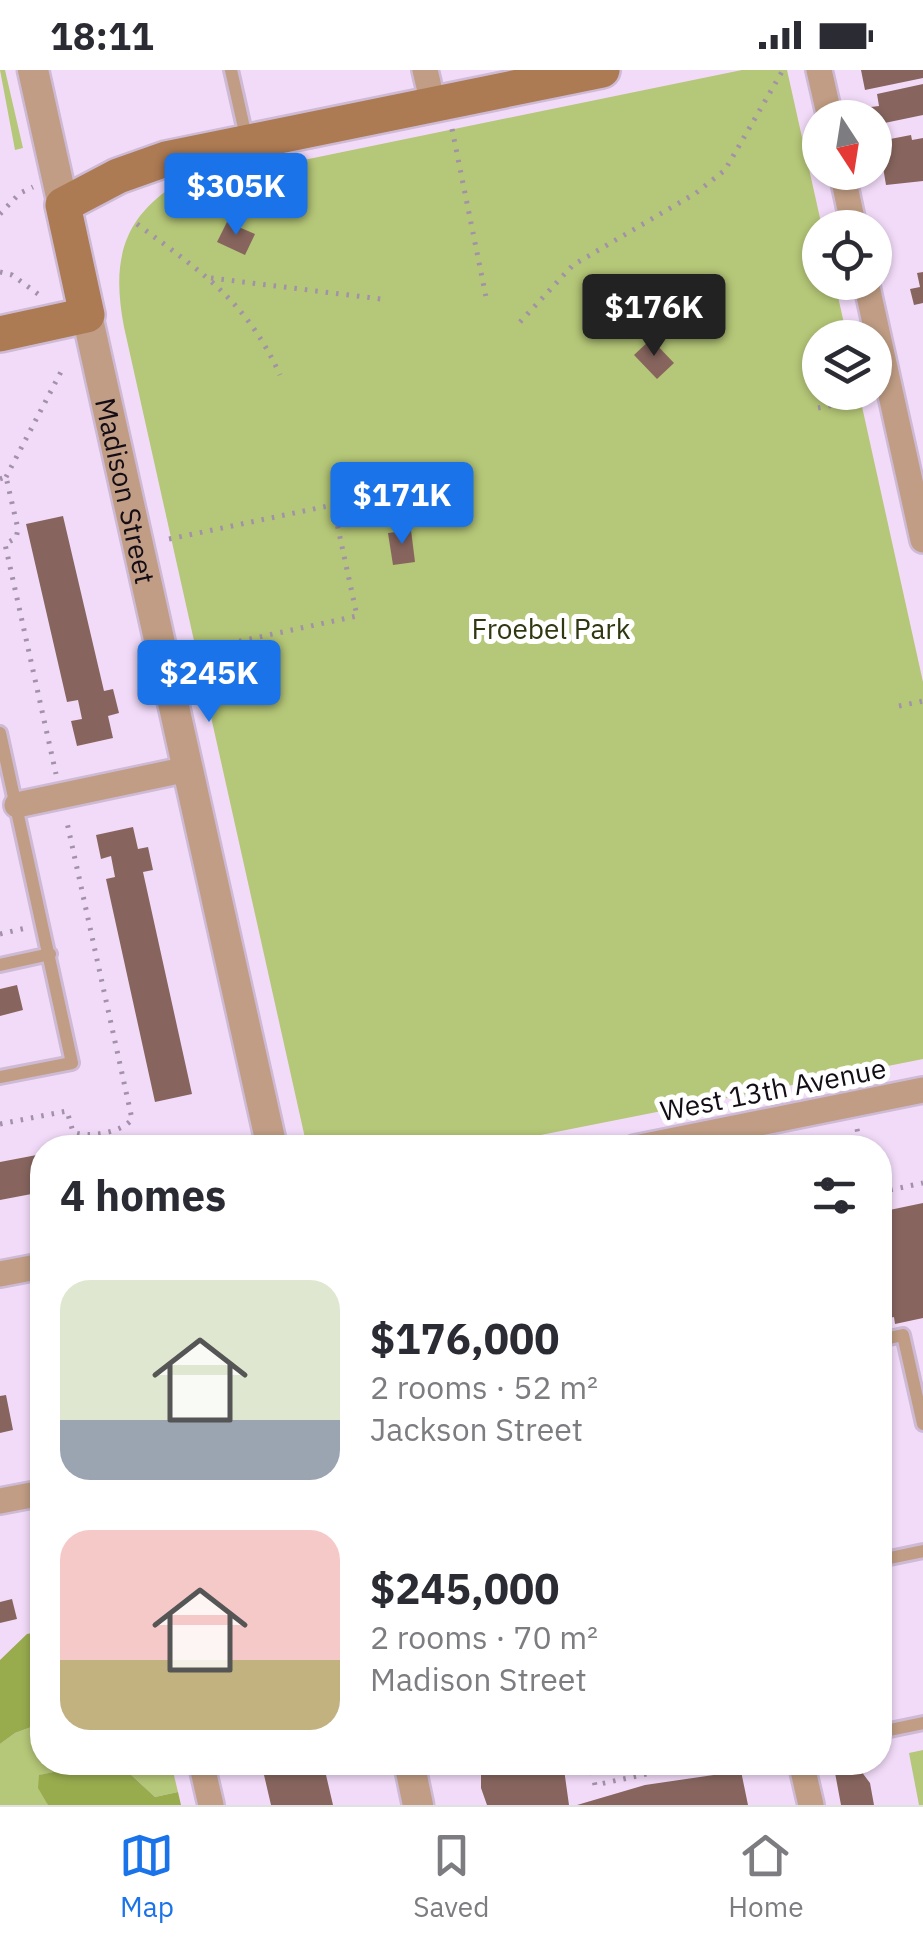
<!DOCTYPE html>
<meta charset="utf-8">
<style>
:root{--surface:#fff;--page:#f2f2f3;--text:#2b2b33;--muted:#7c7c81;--line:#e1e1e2;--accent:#1a73e8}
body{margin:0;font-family:"IBM Plex Sans",sans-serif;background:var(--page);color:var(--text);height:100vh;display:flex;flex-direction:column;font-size:38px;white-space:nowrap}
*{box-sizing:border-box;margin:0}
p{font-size:32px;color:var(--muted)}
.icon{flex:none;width:55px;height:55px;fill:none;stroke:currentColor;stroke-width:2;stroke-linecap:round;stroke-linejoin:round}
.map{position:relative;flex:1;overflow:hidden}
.details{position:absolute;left:30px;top:1065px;width:862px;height:640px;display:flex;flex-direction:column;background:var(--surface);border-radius:40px;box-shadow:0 2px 8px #0004}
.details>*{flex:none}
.needle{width:65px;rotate:168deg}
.tools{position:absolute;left:802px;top:30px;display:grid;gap:20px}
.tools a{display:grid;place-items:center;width:90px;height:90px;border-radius:50%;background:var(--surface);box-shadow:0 2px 8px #0004;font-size:50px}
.price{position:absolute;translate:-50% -85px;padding:0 22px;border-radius:10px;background:var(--accent);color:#fff;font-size:32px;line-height:65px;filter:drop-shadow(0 2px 5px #0008)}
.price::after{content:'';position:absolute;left:50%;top:60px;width:30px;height:22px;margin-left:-15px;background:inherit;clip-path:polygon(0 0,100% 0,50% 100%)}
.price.current{background:#222;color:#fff}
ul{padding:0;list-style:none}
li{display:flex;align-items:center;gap:30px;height:250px;padding:0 30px}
li span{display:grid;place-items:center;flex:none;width:280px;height:200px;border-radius:30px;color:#555}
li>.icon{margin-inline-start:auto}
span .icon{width:120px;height:120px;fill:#fffc;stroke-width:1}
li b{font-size:42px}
h2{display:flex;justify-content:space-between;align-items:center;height:120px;padding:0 30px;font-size:42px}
.status{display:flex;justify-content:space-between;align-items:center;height:70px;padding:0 50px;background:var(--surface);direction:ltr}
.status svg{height:28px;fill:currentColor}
.dock{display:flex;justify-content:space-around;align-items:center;height:140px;border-top:2px solid var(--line);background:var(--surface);font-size:28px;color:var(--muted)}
.dock a{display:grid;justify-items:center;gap:5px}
.dock .current{color:var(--accent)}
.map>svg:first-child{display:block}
.green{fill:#b5c778}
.forest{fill:#98ac4e}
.building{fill:#87655e}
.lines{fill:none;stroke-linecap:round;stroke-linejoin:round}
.service-casing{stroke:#cebad5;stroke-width:18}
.minor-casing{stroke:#cebad5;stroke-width:30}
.tertiary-casing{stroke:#cebad5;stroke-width:35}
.secondary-casing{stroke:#cebad5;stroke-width:40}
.path{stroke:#a291a8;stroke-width:5;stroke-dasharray:2.5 8;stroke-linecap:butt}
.service{stroke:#c09d84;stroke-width:12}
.minor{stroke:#c09d84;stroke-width:25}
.tertiary{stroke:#c09d84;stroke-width:30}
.secondary{stroke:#ac7a53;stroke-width:35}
.labels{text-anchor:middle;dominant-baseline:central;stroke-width:10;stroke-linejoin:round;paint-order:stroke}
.street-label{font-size:28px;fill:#140d16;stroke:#fff}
.park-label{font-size:28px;fill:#303811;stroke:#fff}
</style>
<div class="status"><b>18:11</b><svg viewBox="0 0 49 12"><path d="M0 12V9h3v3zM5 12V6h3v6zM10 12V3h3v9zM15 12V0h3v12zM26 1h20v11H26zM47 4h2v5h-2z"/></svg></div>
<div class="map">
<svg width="923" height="1735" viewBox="0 0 923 1735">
<rect width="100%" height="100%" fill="#f2dbf9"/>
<path class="green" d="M0 0H5L23 78 15 80Z
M742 0H787L822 157 820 212 835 213 847 267 820 268V322L859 323 923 612V989L481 1077H307L124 257C113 199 118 153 172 117Z
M42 1653V1692L171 1693 178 1722 155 1727 129 1703 97 1693 40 1705 48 1735H0V1674L15 1663Z
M923 1680V1735H919L909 1683Z
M596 1692H661V1693L598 1705Z"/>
<path class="forest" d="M42 1561V1653L15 1663 0 1674V1590L27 1564Z
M97 1693 129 1703 155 1727 178 1722 181 1735H48L38 1718 39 1705Z"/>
<path class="building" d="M861 0H923V8L865 20Z
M923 14V45L875 55 871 37 879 36 877 24Z
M911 65 912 70 923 68V111L886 115 882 91 889 89 885 70Z
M227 152 255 164 245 185 217 172Z
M923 202V233L914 235 910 219 920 217 917 203Z
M651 269 674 293 657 309 634 285Z
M63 446 104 621 113 619 119 643 108 646 113 668 77 676 71 651 82 649 78 630 67 632 26 454Z
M411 460 415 492 393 495 388 463Z
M133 757 138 779 148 777 153 800 143 802 192 1024 155 1032 106 809 115 807 111 786 101 789 96 765Z
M17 915 23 940 0 946V919Z
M42 1084V1122L0 1130V1092Z
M923 1133V1248L895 1254 894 1247 880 1250V1142Z
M6 1325 13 1360 0 1363V1326Z
M42 1463V1494H41L34 1465Z
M12 1529 17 1549 0 1553V1532Z
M261 1692H323L333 1735H271Z
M481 1692H563L569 1735H487L481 1718Z
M833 1692H865L861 1701 870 1713 874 1735H841Z
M741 1701 748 1735H577L645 1715Z"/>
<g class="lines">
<g class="service-casing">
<path id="service" d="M231 0 247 71
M0 663 72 993 0 1007
M0 895 50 884
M880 1270 903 1265 923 1354
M880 1490 923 1481
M880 1662 923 1653"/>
</g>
<g class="minor-casing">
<path id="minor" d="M425 0 433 34
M819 0 830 48
M842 102 854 158
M866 212 923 470
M17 735 188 699
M635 1078 923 1020
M0 1204 42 1196
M0 1431 42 1423
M201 1692 211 1735
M801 1692 811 1735"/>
</g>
<g class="tertiary-casing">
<g id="tertiary">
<path d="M33 0 63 135"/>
<path id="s1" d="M87 245 272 1078"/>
<path d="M409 1692 418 1735"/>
</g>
</g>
<g class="secondary-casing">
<path id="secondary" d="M0 264 87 245 63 135 118 106 166 89 602 0"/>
</g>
<path class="path" d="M452 59 486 227
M0 144 20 123 33 117
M137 154C201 202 246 230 280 305
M0 202 12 205 38 224
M211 208 381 229
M520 252 573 195 696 123 725 100 783 0
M818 338 865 329
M6 407 64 296
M0 409 6 407 18 459 16 468 5 474 56 704
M169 469 333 435 357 546 194 581
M899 636 923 631
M0 864 26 858
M0 1054 67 1041 73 1062C87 1068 122 1063 132 1049L66 748
M857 1059 861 1078
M880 1122 923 1113
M590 1692 595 1715 703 1692
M704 1692 705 1699 765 1692"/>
<use href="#service" class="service"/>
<use href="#minor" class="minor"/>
<use href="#tertiary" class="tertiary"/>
<use href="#secondary" class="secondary"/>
</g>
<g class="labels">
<g class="street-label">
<text stroke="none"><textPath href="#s1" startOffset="180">Madison Street</textPath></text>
<text transform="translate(773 1019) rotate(-11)">West 13th Avenue</text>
</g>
<g class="park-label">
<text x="551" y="558">Froebel Park</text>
</g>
</g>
</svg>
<div class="tools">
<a><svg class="needle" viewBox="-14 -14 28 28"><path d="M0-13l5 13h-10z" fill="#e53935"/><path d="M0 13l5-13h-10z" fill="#7c7c81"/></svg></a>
<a><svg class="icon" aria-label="locate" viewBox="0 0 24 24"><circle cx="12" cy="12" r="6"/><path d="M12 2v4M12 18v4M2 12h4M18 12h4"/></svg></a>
<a><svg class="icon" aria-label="layers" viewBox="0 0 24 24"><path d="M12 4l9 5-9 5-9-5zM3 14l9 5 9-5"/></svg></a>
</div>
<b class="price" style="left:236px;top:168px">$305K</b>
<b class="price current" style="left:654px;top:289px">$176K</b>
<b class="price" style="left:402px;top:477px">$171K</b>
<b class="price" style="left:209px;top:655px">$245K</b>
<section class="details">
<h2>4 homes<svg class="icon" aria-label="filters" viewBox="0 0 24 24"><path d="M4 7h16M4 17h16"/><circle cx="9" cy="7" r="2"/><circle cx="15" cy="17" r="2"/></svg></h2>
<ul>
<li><span style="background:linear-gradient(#dfe7d0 70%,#9aa5b1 0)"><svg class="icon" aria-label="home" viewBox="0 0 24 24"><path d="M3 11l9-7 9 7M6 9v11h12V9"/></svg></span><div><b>$176,000</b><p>2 rooms · 52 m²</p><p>Jackson Street</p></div></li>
<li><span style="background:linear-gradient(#f6c9c9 65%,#c2b280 0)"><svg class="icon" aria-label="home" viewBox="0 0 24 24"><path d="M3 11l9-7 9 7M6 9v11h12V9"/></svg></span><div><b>$245,000</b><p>2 rooms · 70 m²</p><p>Madison Street</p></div></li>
</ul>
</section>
</div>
<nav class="dock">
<a class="current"><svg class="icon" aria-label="map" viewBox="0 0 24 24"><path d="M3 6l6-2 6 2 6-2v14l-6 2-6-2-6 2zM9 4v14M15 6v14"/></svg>Map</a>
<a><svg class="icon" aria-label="saved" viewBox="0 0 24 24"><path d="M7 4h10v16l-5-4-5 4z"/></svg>Saved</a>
<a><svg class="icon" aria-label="home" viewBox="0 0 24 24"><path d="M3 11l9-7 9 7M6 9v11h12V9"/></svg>Home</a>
</nav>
